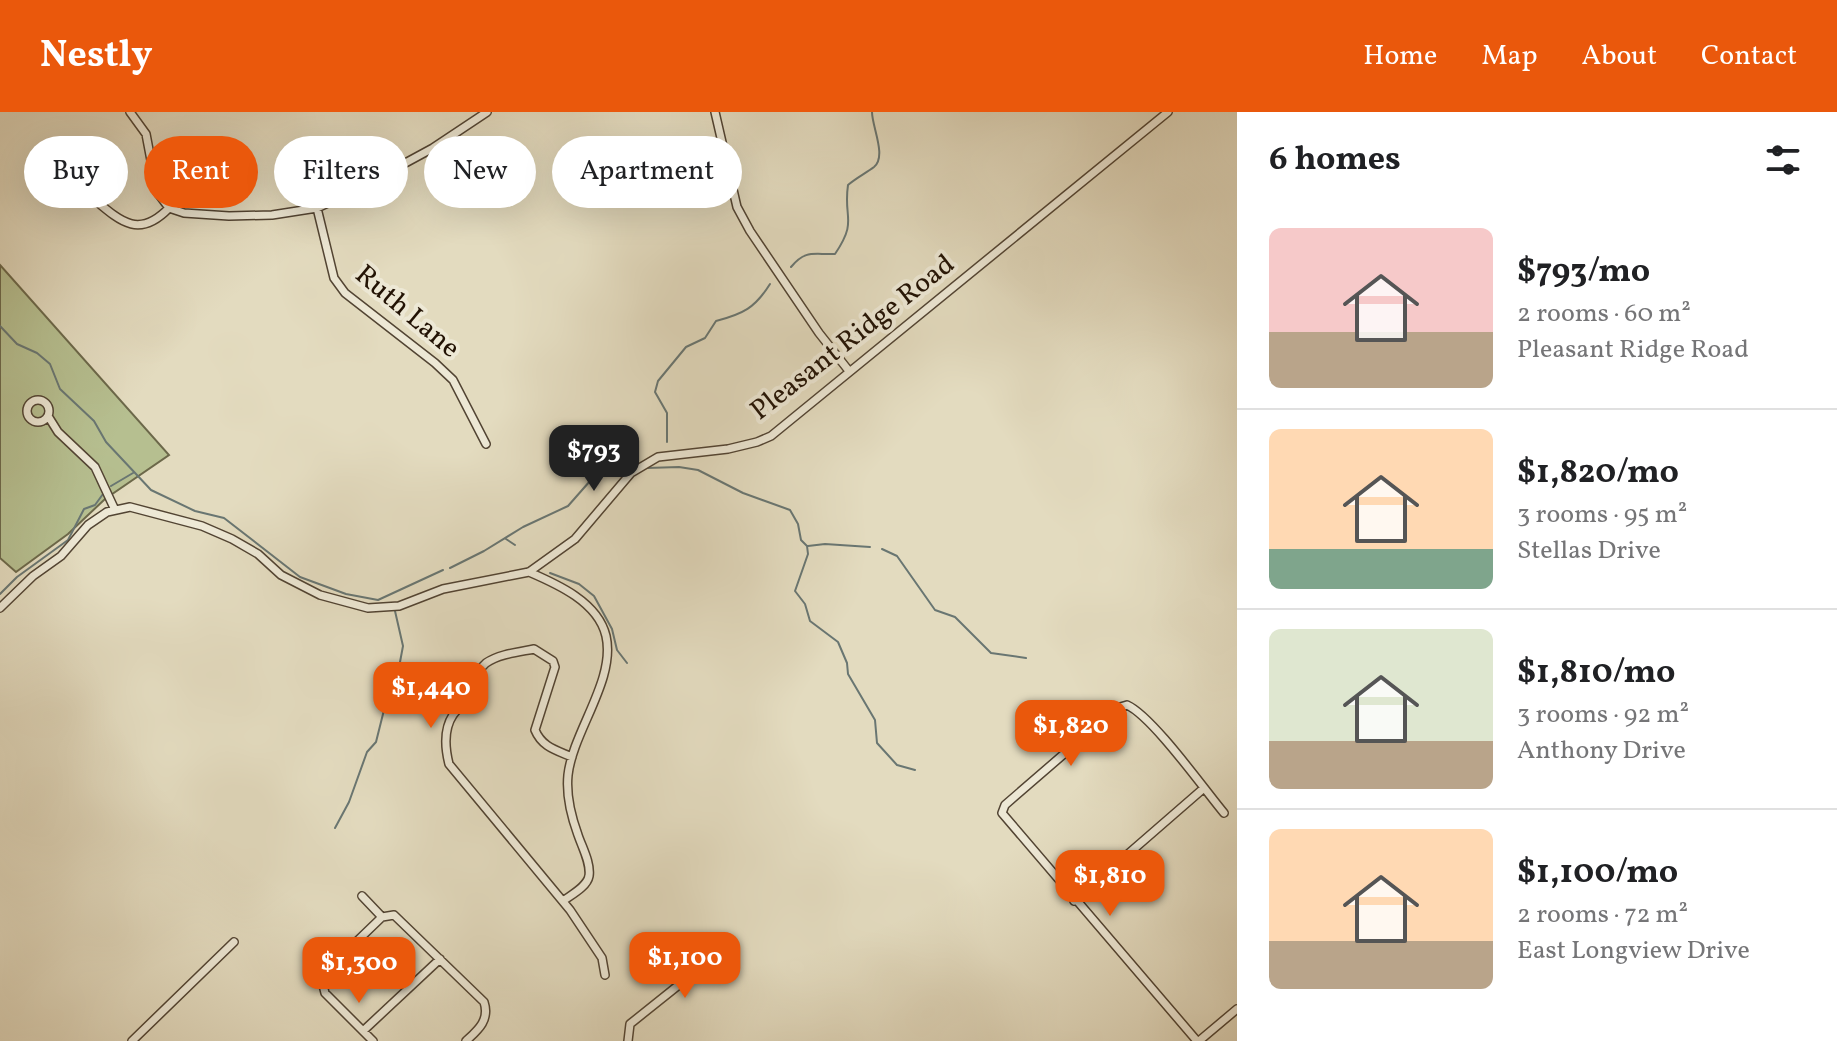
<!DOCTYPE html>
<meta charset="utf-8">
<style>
:root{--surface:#fff;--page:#f6f6f6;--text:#202124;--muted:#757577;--line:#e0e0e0;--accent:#ea580c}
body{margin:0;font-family:Vollkorn,serif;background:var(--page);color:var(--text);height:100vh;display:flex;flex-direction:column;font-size:30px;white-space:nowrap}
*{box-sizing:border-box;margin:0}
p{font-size:26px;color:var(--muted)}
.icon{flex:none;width:44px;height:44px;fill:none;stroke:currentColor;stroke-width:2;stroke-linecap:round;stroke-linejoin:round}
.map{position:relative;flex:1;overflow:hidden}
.side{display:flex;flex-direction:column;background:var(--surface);width:600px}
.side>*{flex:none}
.hud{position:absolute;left:24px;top:24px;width:760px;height:72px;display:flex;gap:16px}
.price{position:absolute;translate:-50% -68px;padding:0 18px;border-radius:16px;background:var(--accent);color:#fff;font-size:26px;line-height:52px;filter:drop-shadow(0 2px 4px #0008)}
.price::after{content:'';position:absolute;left:50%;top:48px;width:24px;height:18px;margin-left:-12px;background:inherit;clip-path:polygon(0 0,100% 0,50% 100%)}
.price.current{background:#222;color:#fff}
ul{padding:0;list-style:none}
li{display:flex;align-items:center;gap:24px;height:200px;padding:0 32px}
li+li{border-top:2px solid var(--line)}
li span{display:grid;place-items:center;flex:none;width:224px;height:160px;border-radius:12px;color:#555}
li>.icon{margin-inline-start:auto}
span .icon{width:96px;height:96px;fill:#fffc;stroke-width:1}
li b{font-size:34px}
h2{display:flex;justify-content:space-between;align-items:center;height:96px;padding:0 32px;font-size:34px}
.pill{padding:0 28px;border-radius:36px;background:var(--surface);box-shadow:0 8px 32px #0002;font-size:28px;line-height:72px}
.pill.current{background:var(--accent);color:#fff}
header{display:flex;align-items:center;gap:48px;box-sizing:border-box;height:112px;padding:0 40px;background:var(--accent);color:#fff}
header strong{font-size:38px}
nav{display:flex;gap:44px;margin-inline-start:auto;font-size:28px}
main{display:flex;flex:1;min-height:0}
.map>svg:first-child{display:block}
.green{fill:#b6bf90;stroke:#6c684a;stroke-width:2}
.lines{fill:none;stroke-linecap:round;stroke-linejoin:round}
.stream{stroke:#697672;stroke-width:2}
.minor-casing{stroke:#524433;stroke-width:10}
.minor{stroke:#ede8d5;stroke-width:7}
.labels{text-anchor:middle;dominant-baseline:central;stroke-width:8;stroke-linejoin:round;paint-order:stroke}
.street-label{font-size:28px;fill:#221204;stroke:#ede8d5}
</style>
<header>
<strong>Nestly</strong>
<nav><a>Home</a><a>Map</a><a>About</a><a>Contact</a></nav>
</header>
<main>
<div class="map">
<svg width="1237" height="929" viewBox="0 0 1237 929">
<rect width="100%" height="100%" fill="#e3dbbf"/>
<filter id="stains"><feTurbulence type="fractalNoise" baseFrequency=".0025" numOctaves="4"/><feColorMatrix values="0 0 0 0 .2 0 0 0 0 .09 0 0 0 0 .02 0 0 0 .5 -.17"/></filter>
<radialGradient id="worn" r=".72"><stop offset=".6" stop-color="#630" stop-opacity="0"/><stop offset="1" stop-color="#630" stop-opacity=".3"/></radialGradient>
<path class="green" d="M0 153 169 343 105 387 68 422 16 460 0 446Z"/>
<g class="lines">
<path class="stream" d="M791 155C806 137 814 143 835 142 858 108 843 107 848 73 856 66 866 61 874 55 887 44 872 15 872 0
M0 214 17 232 37 241 50 252 60 277 94 309 106 330 151 378 195 399 224 406 300 465 346 482 378 488 443 458
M667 330V301L655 280 658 269 686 235 705 226 716 209C743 202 755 196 770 172
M647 356 679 355 698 358 743 381 790 398 798 412 801 428 807 434 808 442 795 479 805 492 810 509 838 530 847 551 848 562 875 608 877 631 897 653 915 658
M111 374 133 361
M506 427 515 433
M808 434 825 432 870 435
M882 437 897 444 935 498 955 505 991 541 1026 546
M450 456 484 439 523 415 568 394 590 369 621 354
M550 461 579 472 594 484 612 517 617 538 627 551
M0 482 17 465 68 428 84 397 95 393 103 382
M335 716 349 690 367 640 376 630 385 594 397 566 403 534 395 499"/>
<g class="minor-casing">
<path id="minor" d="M130 0 146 22 157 80 169 96 184 101 229 104 272 103 317 96 350 81 433 36 487 0
M715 0 737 95 750 119 819 221 849 259
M95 88C122 111 140 126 169 96
M317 96 334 166 345 181 435 251 453 268 486 332
M27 299a11 11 0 1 1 22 0a11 11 0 1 1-22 0Z
M48 304 58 320 95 355 115 398
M529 460C557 472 598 490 606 524 616 568 573 619 568 663 566 683 571 704 578 723 582 735 591 751 589 764 587 775 571 783 563 789
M0 496 33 464 61 444 88 413 107 400 130 395 202 414 232 427 258 442 281 463 320 483 368 496 399 494 443 477 529 460 575 427 631 361 658 345 728 337 757 330 771 324 1168 0
M572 645C556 638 542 635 535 618L555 555 553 549 534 537C519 540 499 542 486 551 475 560 473 572 468 584 465 592 458 596 453 603 443 618 445 636 449 652L570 798 602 846 605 863
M362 784 382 805
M1074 789 1204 676
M382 805 394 803 484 890C490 908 478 918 466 929
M363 919 440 847
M132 929 234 830
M373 929 325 881 323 873 326 859 382 805
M628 929 630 912 715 844
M1197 929 1002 701 1005 693 1117 596 1127 593C1152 604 1204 677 1224 701
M1199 929 1237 897"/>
</g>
<use href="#minor" class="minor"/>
</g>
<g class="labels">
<g class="street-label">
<text transform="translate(407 200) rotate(40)">Ruth Lane</text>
<text transform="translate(853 226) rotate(-38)">Pleasant Ridge Road</text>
</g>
</g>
<rect width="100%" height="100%" filter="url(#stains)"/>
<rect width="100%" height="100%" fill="url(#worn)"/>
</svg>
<b class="price current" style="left:594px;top:381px">$793</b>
<b class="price" style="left:431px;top:618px">$1,440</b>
<b class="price" style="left:1071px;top:656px">$1,820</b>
<b class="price" style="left:1110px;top:806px">$1,810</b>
<b class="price" style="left:685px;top:888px">$1,100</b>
<b class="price" style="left:359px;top:893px">$1,300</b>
<div class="hud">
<a class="pill">Buy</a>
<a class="pill current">Rent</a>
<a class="pill">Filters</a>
<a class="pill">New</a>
<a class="pill">Apartment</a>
</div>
</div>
<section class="side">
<h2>6 homes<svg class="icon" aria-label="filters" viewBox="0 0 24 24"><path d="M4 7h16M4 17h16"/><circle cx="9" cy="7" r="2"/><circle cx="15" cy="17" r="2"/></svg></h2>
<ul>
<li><span style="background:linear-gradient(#f6c9c9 65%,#b9a48a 0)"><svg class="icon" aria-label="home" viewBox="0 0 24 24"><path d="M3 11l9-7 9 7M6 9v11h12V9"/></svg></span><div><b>$793/mo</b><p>2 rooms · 60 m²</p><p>Pleasant Ridge Road</p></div></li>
<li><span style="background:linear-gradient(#ffd9b3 75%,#7fa58c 0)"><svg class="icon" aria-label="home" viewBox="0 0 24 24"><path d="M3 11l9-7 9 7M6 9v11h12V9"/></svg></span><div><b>$1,820/mo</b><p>3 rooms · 95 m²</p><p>Stellas Drive</p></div></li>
<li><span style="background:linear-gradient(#dfe7d0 70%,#b9a48a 0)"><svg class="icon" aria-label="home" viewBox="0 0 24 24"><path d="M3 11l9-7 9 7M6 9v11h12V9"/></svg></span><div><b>$1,810/mo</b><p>3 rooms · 92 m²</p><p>Anthony Drive</p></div></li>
<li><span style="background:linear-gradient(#ffd9b3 70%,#b9a48a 0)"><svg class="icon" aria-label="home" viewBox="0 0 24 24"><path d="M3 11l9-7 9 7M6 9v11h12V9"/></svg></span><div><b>$1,100/mo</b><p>2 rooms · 72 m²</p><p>East Longview Drive</p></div></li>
</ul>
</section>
</main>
